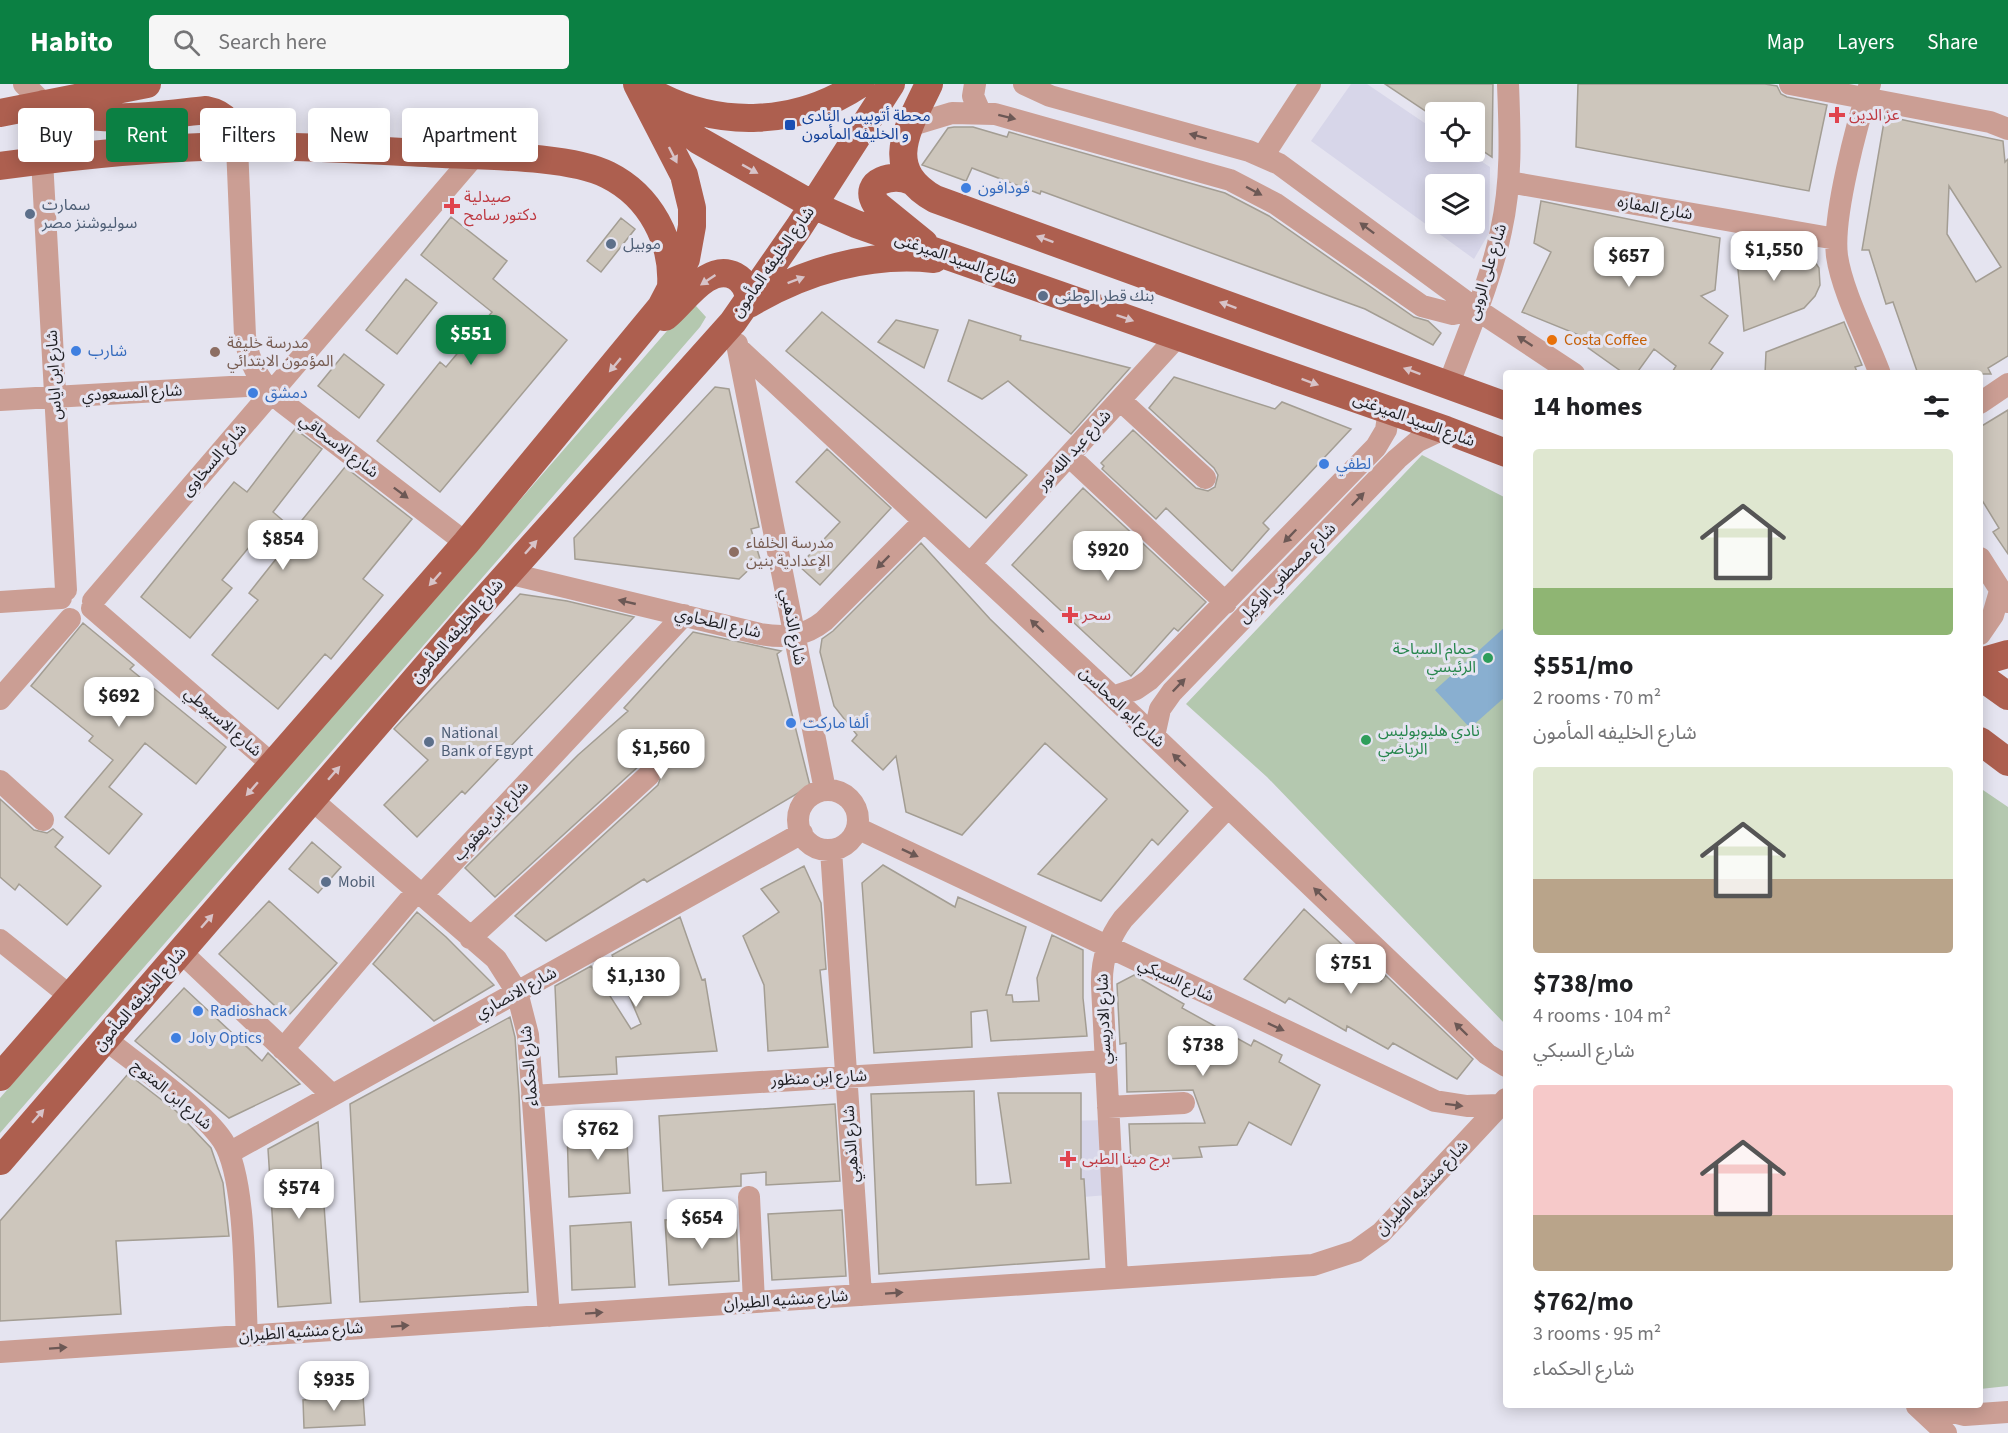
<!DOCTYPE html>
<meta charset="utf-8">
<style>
:root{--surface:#fff;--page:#f6f6f6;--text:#202124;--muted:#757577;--accent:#0b8043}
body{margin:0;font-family:"Source Sans 3","Noto Sans Arabic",sans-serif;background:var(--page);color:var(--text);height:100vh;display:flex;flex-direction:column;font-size:22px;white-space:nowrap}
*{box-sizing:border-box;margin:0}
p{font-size:20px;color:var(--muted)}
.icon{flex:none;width:33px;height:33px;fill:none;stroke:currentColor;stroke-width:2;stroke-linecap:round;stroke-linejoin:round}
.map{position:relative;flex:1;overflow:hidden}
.sheet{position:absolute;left:1503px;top:286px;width:480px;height:1038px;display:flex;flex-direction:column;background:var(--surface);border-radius:6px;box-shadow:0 3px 15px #0003}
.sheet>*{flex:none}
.hud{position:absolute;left:18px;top:24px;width:570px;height:54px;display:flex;gap:12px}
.controls{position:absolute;left:1425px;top:18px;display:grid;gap:12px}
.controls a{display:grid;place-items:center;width:60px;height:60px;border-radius:6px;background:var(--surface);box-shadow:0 3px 15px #0003;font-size:30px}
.price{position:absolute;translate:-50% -51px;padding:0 14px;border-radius:12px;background:#fff;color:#222;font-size:20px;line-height:39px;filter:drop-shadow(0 2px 3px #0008)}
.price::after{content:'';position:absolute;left:50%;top:36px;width:18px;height:14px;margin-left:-9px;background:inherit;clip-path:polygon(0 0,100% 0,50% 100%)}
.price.current{background:var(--accent);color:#fff}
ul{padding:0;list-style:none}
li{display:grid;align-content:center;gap:12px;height:318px;padding:0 30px}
li span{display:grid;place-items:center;height:186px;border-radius:6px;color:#555}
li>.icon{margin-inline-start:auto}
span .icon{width:108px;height:108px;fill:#fffc;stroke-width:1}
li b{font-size:26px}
h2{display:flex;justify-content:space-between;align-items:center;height:72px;padding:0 30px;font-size:26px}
.tag{padding:0 21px;border-radius:6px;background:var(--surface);box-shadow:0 3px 15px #0003;font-size:21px;line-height:54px}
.tag.current{background:var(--accent);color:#fff}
header{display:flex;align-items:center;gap:36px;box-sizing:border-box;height:84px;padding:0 30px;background:var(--accent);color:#fff}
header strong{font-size:28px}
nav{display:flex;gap:33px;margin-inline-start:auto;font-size:21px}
.search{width:420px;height:54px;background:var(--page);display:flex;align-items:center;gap:15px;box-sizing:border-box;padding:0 21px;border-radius:6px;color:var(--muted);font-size:22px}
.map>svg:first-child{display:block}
.built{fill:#d7d6e9;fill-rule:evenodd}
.green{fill:#b4c8af}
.water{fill:#89afd0}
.building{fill:#cdc6bc;stroke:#a39d93;stroke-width:1.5;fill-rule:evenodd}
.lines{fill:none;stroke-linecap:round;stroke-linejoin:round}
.minor{stroke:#cb9e94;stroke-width:22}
.major{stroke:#ad5f4f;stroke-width:28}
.oneway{fill:#6c5855}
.oneway2{fill:#d7c3c8}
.health-dot{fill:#e0444e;stroke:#e5e4f0;stroke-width:2}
.transit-dot{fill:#1a4fb4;stroke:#e5e4f0;stroke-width:2}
.shop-dot{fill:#3f7fe0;stroke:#e5e4f0;stroke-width:2}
.service-dot{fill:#5c6f8a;stroke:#e5e4f0;stroke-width:2}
.food-dot{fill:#e8710a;stroke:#e5e4f0;stroke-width:2}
.education-dot{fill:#8d6e63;stroke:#e5e4f0;stroke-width:2}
.leisure-dot{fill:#2e9e5b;stroke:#e5e4f0;stroke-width:2}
.labels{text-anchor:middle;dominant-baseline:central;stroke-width:6;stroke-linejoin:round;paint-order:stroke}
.health-label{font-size:16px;fill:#be3a42;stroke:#e5e4f0;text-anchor:start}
.transit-label{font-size:16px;fill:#164399;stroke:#e5e4f0;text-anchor:start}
.shop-label{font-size:16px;fill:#366cbe;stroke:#e5e4f0;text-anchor:start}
.service-label{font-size:16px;fill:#4e5e75;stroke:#e5e4f0;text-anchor:start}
.street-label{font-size:16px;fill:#1e1e22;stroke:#e5e4f0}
.food-label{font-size:16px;fill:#c56008;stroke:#e5e4f0;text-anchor:start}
.education-label{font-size:16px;fill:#785e54;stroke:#e5e4f0;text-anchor:start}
.leisure-label{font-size:16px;fill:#27864d;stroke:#e5e4f0;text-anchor:end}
</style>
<header>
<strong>Habito</strong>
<div class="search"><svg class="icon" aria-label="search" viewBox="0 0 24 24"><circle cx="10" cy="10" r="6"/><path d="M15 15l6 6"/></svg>Search here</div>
<nav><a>Map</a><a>Layers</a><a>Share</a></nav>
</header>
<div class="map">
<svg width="2008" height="1349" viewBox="0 0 2008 1349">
<rect width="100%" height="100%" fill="#e5e4f0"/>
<path class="built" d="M1351 0H1367L1435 46 1436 68H1467L1490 83 1489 149 1474 175 1311 57ZM1436 100H1474V140H1436Z
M1105 1036 1108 1111 1033 1117 1027 1038Z"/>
<path class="green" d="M696 222 706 233 700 243 0 1049V1014L673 240 686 225Z
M1422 371 1506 414V941L1267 693 1186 620Z
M1980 704 2008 723V1302L1980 1305Z"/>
<path class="water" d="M1506 542V612L1470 644 1435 606Z"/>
<path class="building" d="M1385 0H1493L1492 73 1474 61V28H1436V34Z
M1578 0H1765L1777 2 1781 10 1787 13 1827 21 1809 107 1576 63Z
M1885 32 2003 57 2005 78 2008 75V272L1988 284 1991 290H1918L1893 218 1886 220 1869 166H1862ZM1949 102 2001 183 1976 198 1947 150Z
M954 43H973L1007 53 1009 48 1225 109 1269 132 1414 233 1428 237 1441 249 1433 261 1365 225 1041 107 1040 110 972 84 966 97 922 81 948 44Z
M1541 117 1720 154 1715 206 1701 212 1728 232 1709 259 1723 269 1708 290H1671L1676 282 1654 265 1636 290H1625L1580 258 1584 253 1522 228 1551 168 1534 159Z
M451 133 507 177 493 195 567 256 440 408 377 357 440 278 446 283 492 228 421 171Z
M621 134 635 145 601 188 587 177Z
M1735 155 1810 170 1819 184 1820 201 1815 212 1804 224 1744 247Z
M406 195 437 219 397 270 366 246Z
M822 228 1027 391 986 434 786 267Z
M896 236 938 246 924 284 878 258Z
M969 236 1021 252 1020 256 1130 284 1071 350 1008 297 982 315 948 297Z
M1844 238 1862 281 1855 283 1858 290H1765L1766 268Z
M344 270 384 301 359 334 318 302Z
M1174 293 1275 325 1282 318 1351 345 1263 439 1269 445 1232 487 1166 424 1156 435 1102 385 1104 382 1101 379 1133 346 1196 404 1208 407 1215 403 1218 391 1214 384 1149 324Z
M715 303 729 305 759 443 751 445 760 475 739 495 575 475 574 454Z
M2008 326V470L1993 448 1999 444 1980 413V343Z
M295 345 322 365 273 428 294 446 345 383 412 435 363 495 383 511 331 575 325 570 278 625 212 571 258 516 249 509 276 475 254 457 222 496 232 504 190 554 141 513 234 398 247 408Z
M827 365 891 424 820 501 799 482 840 438 796 398Z
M1083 404 1206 518 1178 547 1174 544 1131 592 1012 481Z
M921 459 990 535 1188 727 1158 761 1152 755 1101 817 1038 790 1107 715 1045 659 962 751 906 728 896 672 883 686 852 657 857 651 834 622 820 568 822 555 833 547Z
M520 510 567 517 634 533 465 710 462 707 417 753 384 721 428 676 394 645Z
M83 539 134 581 130 585 226 663 196 700 145 659 109 703 142 730 109 770 65 733 113 676 89 657 93 652 31 602Z
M693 548 781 567 777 570 810 702 647 798 644 795 546 857 515 832 658 701 662 689 659 682 647 678 640 681 495 813 465 784 578 671 628 627 624 624Z
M0 715 34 746 47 749 53 745 63 753 55 763 101 802 67 841 19 800 15 806 0 793Z
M312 758 341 783 318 809 289 785Z
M883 781 955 823 958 813 1026 843 1006 911H1012L1013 918 1039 917 1037 894 1052 851 1083 866V914L1087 952 991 957 987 926 971 928 972 963 874 969 862 799Z
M804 782 821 819 826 885 820 886 828 963 768 967 764 901 743 852 779 828 761 805Z
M269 817 337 879 287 933 219 870Z
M1304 825 1381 897 1385 891 1473 975 1457 995 1393 959 1388 965 1347 942 1346 947 1289 914 1285 919 1244 895Z
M417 828 446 853 494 901 434 937 373 880Z
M680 833 702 896 705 895 717 967 616 973 617 990 559 993 555 902 591 882 631 945 641 940 612 871Z
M1134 891 1184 920 1182 924 1251 962 1254 956 1282 971 1279 978 1320 1001 1291 1061 1249 1038 1237 1061 1199 1063 1202 1073 1131 1077 1129 1040 1205 1039 1193 1006 1127 1008 1126 959 1120 960 1117 900Z
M184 904 262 977 268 969 300 1000 229 1034 135 957Z
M510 933 515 953 519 1011 528 1208 360 1218 350 1020Z
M128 990 176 1027 211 1064 223 1099 229 1152 116 1157 121 1230 0 1237V1137Z
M974 1007 976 1101 1011 1099 998 1009H1081V1095H1084L1089 1175 879 1190 871 1010Z
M835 1020 840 1097 766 1101V1088L741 1090V1102L663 1107 659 1032Z
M318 1038 331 1219 278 1223 268 1065Z
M626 1041 630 1109 569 1113 567 1044Z
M842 1126 846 1192 772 1196 768 1130Z
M736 1131 739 1197 669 1201 665 1136Z
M631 1138 635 1203 572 1206 570 1142Z
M363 1312 365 1341 304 1344 303 1316Z"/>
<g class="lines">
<path class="minor" d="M24 0 44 20
M975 0 973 12 980 28
M1024 0 1050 12 1249 67 1279 80 1476 225 1574 290
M1790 0 1990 38 2008 45
M1870 0C1857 39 1832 133 1837 172 1842 207 1867 255 1880 290
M909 42 952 29 995 30 1230 96 1276 120 1422 222 1453 230 1476 225
M237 62 245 252C249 281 260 299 282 318L466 459
M1263 72 1310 0
M42 76 66 506
M1509 98 1836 155
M737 260 825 706
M738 264 1113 613 1487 970 1506 982
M1449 300C1467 250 1490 200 1501 147 1512 98 1510 50 1508 0
M0 316 264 301
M1120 316 1205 394
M1980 319 2008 300
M1069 372 1226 519
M1980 474 2008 518
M970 480 1178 252
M507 489 760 550C785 554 804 553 824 537L924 437
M93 517 475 71
M0 518 61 514
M92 524 273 681
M1980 550 1993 531 2000 507
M1113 613 1136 605 1149 596 1376 363 1386 346 1389 326
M0 615 70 535
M1154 652 1160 625 1172 608 1397 375 1418 357 1443 345
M0 697 43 736
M798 736a30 30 0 1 1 60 0a30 30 0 1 1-60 0Z
M311 715 496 875 517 908 528 951 549 1232
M857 744 1435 1017 1467 1022 1501 1021
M831 766 861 1211
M422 811 684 531
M470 854 649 691
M0 856 70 912
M180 867 332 1011
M105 955C138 981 201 1024 223 1057 247 1095 244 1204 247 1252
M283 965 417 807
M532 1012 1106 977
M1108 1023 1184 1019
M229 1069 802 749
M749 1113 754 1218
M1117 1194 1102 902C1101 876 1108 855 1123 835L1228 723
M0 1268 1313 1181 1356 1167 1381 1149 1506 1015
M1917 1322 1946 1349
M1929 1322 1965 1331 2008 1328"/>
<path class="major" d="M929 0C909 43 880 84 935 115L1506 322
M653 9C719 45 797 42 860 0
M44 20C97 42 150 32 206 26 227 30 233 42 237 62
M654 20 698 56 813 121 856 140 1446 346 1506 369
M0 29 147 0
M0 82C79 71 159 63 239 62 307 62 375 67 443 70 487 72 571 72 608 91 650 112 674 157 671 203
M911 97C895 89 861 96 876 120L924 159
M749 220C804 187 869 168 934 175
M665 233C684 218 708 178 735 192 744 197 748 205 749 215
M1980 578 2008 570
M1980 592 2008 612
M1980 657 2008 678
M0 993 466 459 661 223 686 175 692 142V124L684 91 637 0
M0 1077 471 531 733 238 799 143 891 0"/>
</g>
<defs><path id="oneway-solid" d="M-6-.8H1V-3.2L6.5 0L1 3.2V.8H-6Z" transform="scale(1.5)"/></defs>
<g class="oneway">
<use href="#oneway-solid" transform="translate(1007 33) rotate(14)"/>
<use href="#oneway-solid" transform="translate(1198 52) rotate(-165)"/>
<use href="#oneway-solid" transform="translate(1254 107) rotate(28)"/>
<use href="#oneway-solid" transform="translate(1367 144) rotate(-143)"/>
<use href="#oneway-solid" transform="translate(1525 257) rotate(-147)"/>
<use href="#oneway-solid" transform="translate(401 409) rotate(37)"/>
<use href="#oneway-solid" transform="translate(1358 415) rotate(-46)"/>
<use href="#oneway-solid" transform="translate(1290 452) rotate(134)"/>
<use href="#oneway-solid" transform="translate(883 478) rotate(135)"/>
<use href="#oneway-solid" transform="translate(627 518) rotate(-167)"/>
<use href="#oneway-solid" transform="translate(1037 542) rotate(-137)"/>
<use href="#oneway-solid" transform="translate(1179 601) rotate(-46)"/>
<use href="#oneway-solid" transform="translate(1179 676) rotate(-137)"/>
<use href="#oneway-solid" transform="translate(910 769) rotate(25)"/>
<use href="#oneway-solid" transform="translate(1320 810) rotate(-136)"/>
<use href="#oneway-solid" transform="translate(1276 943) rotate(25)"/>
<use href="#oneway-solid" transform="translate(1461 945) rotate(-136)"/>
<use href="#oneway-solid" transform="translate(1454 1021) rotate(7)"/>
<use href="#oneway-solid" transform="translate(894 1209) rotate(-4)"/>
<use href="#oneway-solid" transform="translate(594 1229) rotate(-4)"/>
<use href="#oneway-solid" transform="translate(400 1242) rotate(-4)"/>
<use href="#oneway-solid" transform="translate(58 1264) rotate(-4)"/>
</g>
<g class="oneway2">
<use href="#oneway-solid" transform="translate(673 71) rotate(63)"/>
<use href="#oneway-solid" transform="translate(750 85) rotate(29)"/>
<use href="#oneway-solid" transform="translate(1045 155) rotate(-160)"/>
<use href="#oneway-solid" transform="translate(708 196) rotate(146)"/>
<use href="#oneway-solid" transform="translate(796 196) rotate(-21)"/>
<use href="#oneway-solid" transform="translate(1228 221) rotate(-160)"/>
<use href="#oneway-solid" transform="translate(1125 234) rotate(19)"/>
<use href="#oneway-solid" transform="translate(615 281) rotate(130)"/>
<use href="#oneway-solid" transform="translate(1412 287) rotate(-160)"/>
<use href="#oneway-solid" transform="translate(1310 298) rotate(20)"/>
<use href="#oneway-solid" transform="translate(531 463) rotate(-48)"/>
<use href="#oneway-solid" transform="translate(435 495) rotate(131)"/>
<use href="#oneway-solid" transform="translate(334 689) rotate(-49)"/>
<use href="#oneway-solid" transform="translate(252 705) rotate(131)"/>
<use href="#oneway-solid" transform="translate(207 837) rotate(-49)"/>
<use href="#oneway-solid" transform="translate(38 1032) rotate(-49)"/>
</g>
<g class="health-dot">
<path d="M1834 22h6v6h6v6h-6v6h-6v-6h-6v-6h6z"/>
<path d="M449 113h6v6h6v6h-6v6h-6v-6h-6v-6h6z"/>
<path d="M1067 522h6v6h6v6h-6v6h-6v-6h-6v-6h6z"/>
<path d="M1065 1066h6v6h6v6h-6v6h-6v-6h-6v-6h6z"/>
</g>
<rect class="transit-dot" x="784" y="35" width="12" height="12" rx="3"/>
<g class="shop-dot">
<circle cx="966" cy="104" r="6"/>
<circle cx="76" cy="267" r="6"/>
<circle cx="253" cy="309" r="6"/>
<circle cx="1324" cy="380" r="6"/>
<circle cx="791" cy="639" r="6"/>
<circle cx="198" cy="927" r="6"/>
<circle cx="176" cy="954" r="6"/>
</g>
<g class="service-dot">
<circle cx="30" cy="130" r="6"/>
<circle cx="611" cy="160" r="6"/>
<circle cx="1043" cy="212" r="6"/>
<circle cx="429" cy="658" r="6"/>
<circle cx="326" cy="798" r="6"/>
</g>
<circle class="food-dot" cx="1552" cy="256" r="6"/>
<g class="education-dot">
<circle cx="215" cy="268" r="6"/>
<circle cx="734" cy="468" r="6"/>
</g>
<g class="leisure-dot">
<circle cx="1488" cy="574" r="6"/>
<circle cx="1366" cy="656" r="6"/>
</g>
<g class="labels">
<g class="health-label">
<text x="1849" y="31">عز الدين</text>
<text x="464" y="113">صيدلية<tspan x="464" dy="18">دكتور سامح</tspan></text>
<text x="1082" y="531">سحر</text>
<text x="1082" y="1075">برج مينا الطبى</text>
</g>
<g class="transit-label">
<text x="802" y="32">محطة أتوبيس النادى<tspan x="802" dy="18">و الخليفه المأمون</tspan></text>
</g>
<g class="shop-label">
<text x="978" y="104">فودافون</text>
<text x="88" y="267">شارب</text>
<text x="265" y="309">دمشق</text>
<text x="1336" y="380">لطفي</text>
<text x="803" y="639">ألفا ماركت</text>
<text x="210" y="927">Radioshack</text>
<text x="188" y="954">Joly Optics</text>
</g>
<g class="service-label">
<text x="42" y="121">سمارت<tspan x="42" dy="18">سوليوشنز مصر</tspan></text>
<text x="623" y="160">موبيل</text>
<text x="1055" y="212">بنك قطر الوطنى</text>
<text x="441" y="649">National<tspan x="441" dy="18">Bank of Egypt</tspan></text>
<text x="338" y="798">Mobil</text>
</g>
<g class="street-label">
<text transform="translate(1655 124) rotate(10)">شارع المفازه</text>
<text transform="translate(956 175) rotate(19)">شارع السيد الميرغنى</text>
<text transform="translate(773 178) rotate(-55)">شارع الخليفه المأمون</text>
<text transform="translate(1487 188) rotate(-73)">شارع على الروبى</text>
<text transform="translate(54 291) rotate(-93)">شارع ابن اياس</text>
<text transform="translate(132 309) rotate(-3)">شارع المسعودي</text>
<text transform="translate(1414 336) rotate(20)">شارع السيد الميرغنى</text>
<text transform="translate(339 362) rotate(37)">شارع الاسحاقي</text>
<text transform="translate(1074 366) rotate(-48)">شارع عبد الله نور</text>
<text transform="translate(214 376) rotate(-49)">شارع السخاوى</text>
<text transform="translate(1287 489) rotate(-46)">شارع مصطفي الوكيل</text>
<text transform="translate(718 539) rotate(13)">شارع الطحاوي</text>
<text transform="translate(793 543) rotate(79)">شارع الذهبي</text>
<text transform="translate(457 547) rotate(-49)">شارع الخليفه المأمون</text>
<text transform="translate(1122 623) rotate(43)">شارع ابو المحاسن</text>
<text transform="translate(223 638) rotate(41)">شارع الاسيوطي</text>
<text transform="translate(491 737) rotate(-47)">شارع ابن يعقوب</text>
<text transform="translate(1176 896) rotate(25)">شارع السبكي</text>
<text transform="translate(516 909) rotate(-29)">شارع الانصاري</text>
<text transform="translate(140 915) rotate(-49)">شارع الخليفه المأمون</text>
<text transform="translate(1104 935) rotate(-92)">شارع الادريسي</text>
<text transform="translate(529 982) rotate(-95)">شارع الحكماء</text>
<text transform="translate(819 994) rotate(-3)">شارع ابن منظور</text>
<text transform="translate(172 1011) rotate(40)">شارع ابن المتوج</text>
<text transform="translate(851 1060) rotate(-94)">شارع الذهبي</text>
<text transform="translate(1422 1104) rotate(-46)">شارع منشيه الطيران</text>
<text transform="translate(786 1216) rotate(-4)">شارع منشيه الطيران</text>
<text transform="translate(301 1248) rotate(-4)">شارع منشيه الطيران</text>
</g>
<g class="food-label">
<text x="1564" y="256">Costa Coffee</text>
</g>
<g class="education-label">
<text x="227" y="259">مدرسة خليفة<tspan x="227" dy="18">المؤمون الابتدائي</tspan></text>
<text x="746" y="459">مدرسة الخلفاء<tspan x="746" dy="18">الإعدادية بنين</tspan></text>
</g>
<g class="leisure-label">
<text x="1476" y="565">حمام السباحة<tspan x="1476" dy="18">الرئيسي</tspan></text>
<text x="1378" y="647" text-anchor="start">نادي هليوبوليس<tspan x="1378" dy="18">الرياضي</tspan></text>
</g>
</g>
</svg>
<div class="controls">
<a><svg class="icon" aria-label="locate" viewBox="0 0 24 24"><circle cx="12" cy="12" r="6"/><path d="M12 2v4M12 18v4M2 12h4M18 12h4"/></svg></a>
<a><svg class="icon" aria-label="layers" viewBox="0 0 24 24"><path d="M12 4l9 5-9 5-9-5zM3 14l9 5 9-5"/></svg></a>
</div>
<b class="price" style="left:1774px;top:198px">$1,550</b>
<b class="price" style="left:1629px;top:204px">$657</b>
<b class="price current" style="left:471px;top:282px">$551</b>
<b class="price" style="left:283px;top:487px">$854</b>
<b class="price" style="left:1108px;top:498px">$920</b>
<b class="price" style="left:119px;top:644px">$692</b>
<b class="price" style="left:661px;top:696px">$1,560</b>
<b class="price" style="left:1351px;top:911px">$751</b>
<b class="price" style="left:636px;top:924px">$1,130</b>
<b class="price" style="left:1203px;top:993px">$738</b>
<b class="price" style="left:598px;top:1077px">$762</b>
<b class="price" style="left:299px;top:1136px">$574</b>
<b class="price" style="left:702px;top:1166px">$654</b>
<b class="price" style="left:334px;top:1328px">$935</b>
<div class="hud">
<a class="tag">Buy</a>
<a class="tag current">Rent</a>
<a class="tag">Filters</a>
<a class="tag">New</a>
<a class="tag">Apartment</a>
</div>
<section class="sheet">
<h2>14 homes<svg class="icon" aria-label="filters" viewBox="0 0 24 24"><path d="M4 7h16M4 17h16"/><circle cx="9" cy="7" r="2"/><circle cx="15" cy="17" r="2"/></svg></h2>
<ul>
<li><span style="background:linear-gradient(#dfe7d0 75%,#8fb573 0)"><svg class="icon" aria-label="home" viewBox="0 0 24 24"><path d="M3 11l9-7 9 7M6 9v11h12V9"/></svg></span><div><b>$551/mo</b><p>2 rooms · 70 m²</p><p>شارع الخليفه المأمون</p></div></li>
<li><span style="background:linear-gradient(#dfe7d0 60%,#b9a48a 0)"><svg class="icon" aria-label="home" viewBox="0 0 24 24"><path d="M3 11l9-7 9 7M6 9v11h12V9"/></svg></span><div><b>$738/mo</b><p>4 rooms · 104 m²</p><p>شارع السبكي</p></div></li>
<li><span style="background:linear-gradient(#f6c9c9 70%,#b9a48a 0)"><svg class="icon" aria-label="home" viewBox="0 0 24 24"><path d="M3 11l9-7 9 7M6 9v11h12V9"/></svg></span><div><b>$762/mo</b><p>3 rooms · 95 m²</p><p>شارع الحكماء</p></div></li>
</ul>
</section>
</div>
